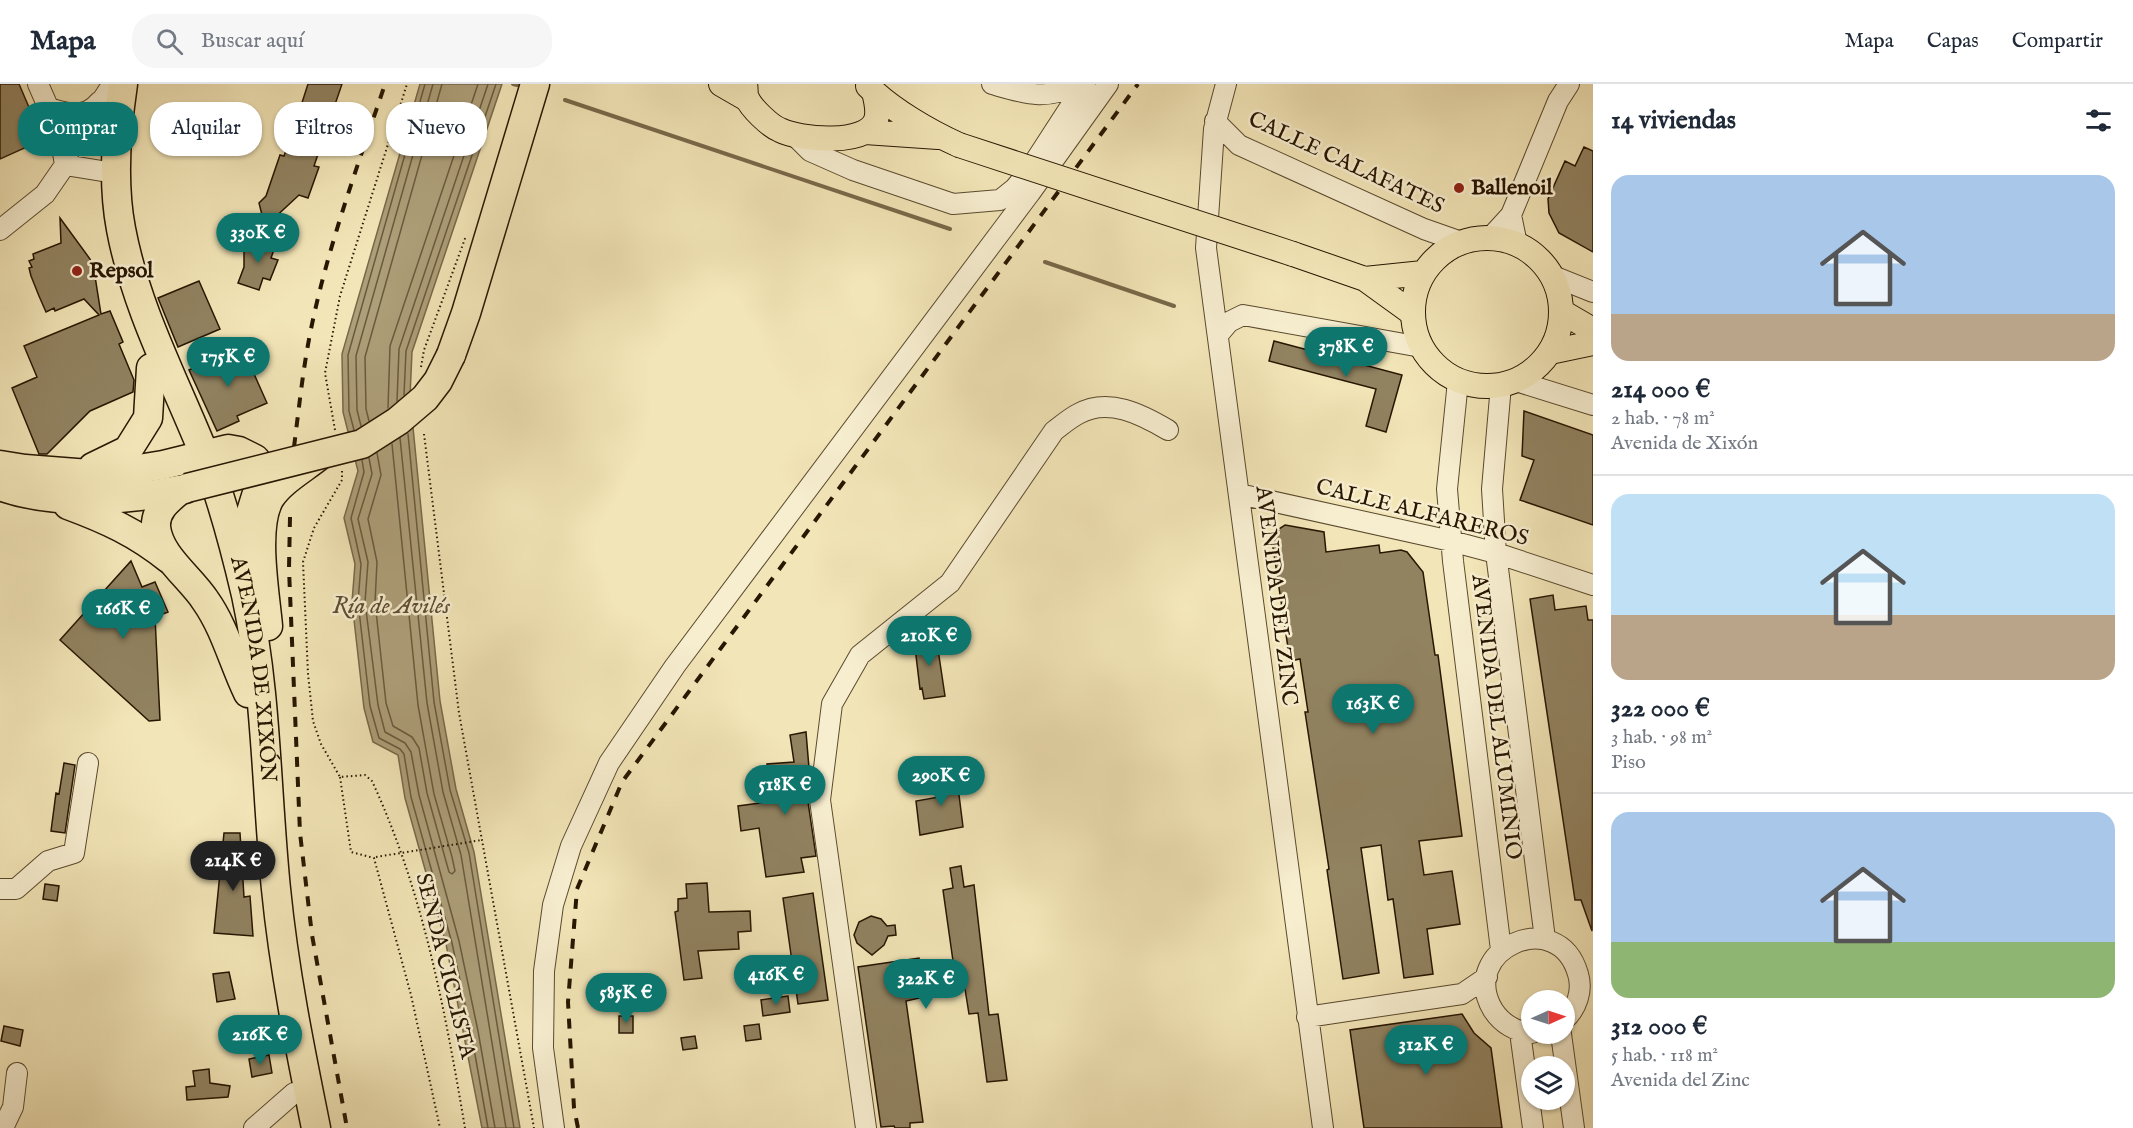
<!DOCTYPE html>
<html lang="es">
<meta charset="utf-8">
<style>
:root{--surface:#fff;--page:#f6f6f7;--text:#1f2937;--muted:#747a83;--line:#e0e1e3;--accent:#0f766e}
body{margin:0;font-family:"IM FELL English",serif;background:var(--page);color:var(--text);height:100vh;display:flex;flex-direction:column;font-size:22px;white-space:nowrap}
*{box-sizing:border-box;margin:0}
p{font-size:20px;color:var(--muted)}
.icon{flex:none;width:33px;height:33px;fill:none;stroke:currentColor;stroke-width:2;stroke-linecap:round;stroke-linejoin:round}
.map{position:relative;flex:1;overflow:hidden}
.drawer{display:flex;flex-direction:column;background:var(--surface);width:540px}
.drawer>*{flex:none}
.top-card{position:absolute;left:18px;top:18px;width:570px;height:54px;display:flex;gap:12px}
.needle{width:39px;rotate:87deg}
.controls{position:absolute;left:1521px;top:906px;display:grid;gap:12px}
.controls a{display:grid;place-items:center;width:54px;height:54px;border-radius:50%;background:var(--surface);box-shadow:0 2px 4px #0004;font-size:30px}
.price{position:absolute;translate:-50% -51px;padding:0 14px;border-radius:21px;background:var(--accent);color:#fff;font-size:20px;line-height:39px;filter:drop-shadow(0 2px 3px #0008)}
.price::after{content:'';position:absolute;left:50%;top:36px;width:18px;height:14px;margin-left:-9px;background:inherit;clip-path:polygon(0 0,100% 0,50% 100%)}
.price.selected{background:#222;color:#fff}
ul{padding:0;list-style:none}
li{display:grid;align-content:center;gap:12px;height:318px;padding:0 18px}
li+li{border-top:2px solid var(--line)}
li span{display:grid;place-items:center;height:186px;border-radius:18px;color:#555}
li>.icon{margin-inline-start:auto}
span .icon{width:108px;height:108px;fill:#fffc;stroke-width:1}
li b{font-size:26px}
h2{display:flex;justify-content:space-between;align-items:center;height:72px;padding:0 18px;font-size:26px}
.tag{padding:0 21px;border-radius:24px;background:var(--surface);box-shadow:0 2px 4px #0004;font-size:21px;line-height:54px}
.tag.selected{background:var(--accent);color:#fff}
header{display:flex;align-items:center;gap:36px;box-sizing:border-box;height:84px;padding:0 30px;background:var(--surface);border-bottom:2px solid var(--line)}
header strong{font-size:28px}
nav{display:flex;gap:33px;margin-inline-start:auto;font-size:21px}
.search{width:420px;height:54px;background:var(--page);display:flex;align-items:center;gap:15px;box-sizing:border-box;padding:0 21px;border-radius:24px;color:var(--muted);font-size:22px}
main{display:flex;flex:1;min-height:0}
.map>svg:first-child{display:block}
.water{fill:#ad9f79;stroke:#786849;stroke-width:1.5}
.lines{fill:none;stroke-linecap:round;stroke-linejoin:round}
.shore{stroke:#6a5a3d;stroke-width:1.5}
.stream{stroke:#786849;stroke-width:4}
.building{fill:#918260;stroke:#281601;stroke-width:1.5}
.minor-casing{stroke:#5a4a2e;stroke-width:22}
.major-casing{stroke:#281601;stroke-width:26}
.highway-casing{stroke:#281601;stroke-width:31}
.path{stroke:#281601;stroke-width:2;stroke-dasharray:1.5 3;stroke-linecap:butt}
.minor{stroke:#f7eed0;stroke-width:20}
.major{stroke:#f2e5b7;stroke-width:24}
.highway{stroke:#f2e5b7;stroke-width:28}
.rail{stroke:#281601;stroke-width:4;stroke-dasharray:10 10;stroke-linecap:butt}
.major-bridge-casing{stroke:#281601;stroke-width:26;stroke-linecap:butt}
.highway-bridge-casing{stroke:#281601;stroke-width:31;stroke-linecap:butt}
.major-bridge{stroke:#f2e5b7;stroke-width:24}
.highway-bridge{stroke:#f2e5b7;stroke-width:28}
.poi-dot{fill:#8f2418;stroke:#f7eed0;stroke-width:2}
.labels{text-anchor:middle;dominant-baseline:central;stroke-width:5;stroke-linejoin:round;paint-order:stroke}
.street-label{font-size:22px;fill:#281601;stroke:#f7eed0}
.poi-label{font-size:22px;font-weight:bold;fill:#281601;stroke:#f7eed0;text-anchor:start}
.water-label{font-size:24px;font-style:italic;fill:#5d4d31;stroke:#f7eed0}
</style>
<header>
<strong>Mapa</strong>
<div class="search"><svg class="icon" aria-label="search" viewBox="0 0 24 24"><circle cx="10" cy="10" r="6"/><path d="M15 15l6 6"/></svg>Buscar aquí</div>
<nav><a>Mapa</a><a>Capas</a><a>Compartir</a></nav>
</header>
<main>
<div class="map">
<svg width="1593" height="1044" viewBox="0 0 1593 1044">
<rect width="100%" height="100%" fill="#f2e5b7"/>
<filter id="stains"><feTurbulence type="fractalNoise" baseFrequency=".00333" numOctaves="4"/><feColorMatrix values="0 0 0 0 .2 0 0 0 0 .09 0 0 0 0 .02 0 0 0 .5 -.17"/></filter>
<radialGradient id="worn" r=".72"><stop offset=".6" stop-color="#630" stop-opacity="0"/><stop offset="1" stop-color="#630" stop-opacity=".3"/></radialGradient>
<path class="water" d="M420 0H502L412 268 410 313 440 617 456 705 474 768 520 1044H482L446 860 405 714 398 671 373 658 364 624 352 518 355 480 344 434 358 387 343 328 342 270Z"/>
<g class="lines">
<path class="shore" d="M404 311 406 267 496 0
M397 317 399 265 488 0
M388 324 390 262 478 0
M369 337 366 325 365 273 442 0
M361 342 357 326 356 272 433 0
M354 346 349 327 348 271 425 0
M408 350 434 618 450 706 469 769 514 1044
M400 354 427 619 443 708 461 771 506 1044
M377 369 381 391 368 435 377 478 375 518 386 619 393 642 412 653 419 664 427 709 449 788 452 790 455 787 452 773 434 710 418 621 392 360
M369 374 372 390 358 435 368 478 365 518 378 621 385 648 405 659 411 668 419 711 459 857 478 947 495 1044
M362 376 364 388 351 434 361 480 358 518 370 622 379 654 400 665 404 670 411 713 452 859 471 948 488 1044"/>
<path class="stream" d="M513 0 517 1
M565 16 950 145
M1045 178 1174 222"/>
</g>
<path class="building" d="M0 0H19L34 35 28 37 38 58 0 75Z
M308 0H342L314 82 319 83 308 114 299 111 271 137 262 131 259 119 266 112 280 71 284 72 293 46 284 43 290 25 299 28Z
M1584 63 1593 67V168L1559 149 1549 129 1548 115 1565 77 1575 82Z
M60 134 90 175 94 186 101 230 110 227 123 258 119 260 134 296 133 308 90 327 47 370H39L12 304 37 293 24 262 99 231 84 215 55 227 54 224 46 228 39 212 31 192 29 184 32 183 29 177 34 175 33 170 61 159Z
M244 156 261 164 264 156 276 160 271 174 278 176 270 196 263 194 259 206 238 199 244 183Z
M199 197 220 245 178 263 158 214Z
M1274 257 1402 291 1386 348 1366 342 1376 305 1269 277Z
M242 263 267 319 237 332 239 337 217 347 189 286Z
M1524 327 1593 351V441L1520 416 1534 376 1522 372Z
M1285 441 1324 448 1326 468 1379 461 1380 469 1401 466 1407 468 1423 488 1435 571H1438L1462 752 1419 757 1424 791 1452 787 1460 840 1427 845 1433 890 1404 894 1393 815 1388 816 1381 761 1361 764 1379 889 1343 895 1327 786 1329 785 1305 628H1308L1300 575 1290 577 1271 450Z
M131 477 142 503 155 498 168 528 155 533 160 636 149 637 60 556Z
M1553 511 1555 526 1586 522 1588 536H1593L1592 847 1581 816H1575L1530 515Z
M936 552 945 612 924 615 922 604 920 605 914 555Z
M806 648 810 696 808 718 816 772 801 774 804 788 766 793 759 744 741 747 738 722 782 716 781 714 787 713 784 694 768 696 767 680 794 678 790 651Z
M64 679 75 681 65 749 51 747 56 709 59 710Z
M956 687 963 743 920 751 916 717 939 713 936 690Z
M224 749H240L244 813 250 812 253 852 214 849Z
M961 782 964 803 974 801 989 931 998 930 1007 996 987 998 978 929 969 930 965 905 951 907 949 897 922 901 924 913 906 917 923 1038 910 1039V1044H895L894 1042 881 1043 858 883 919 874 921 891 948 888 946 879 953 877 943 806 953 804 950 784Z
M707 799 709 828 750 827 751 847 738 848 739 865 698 867 702 894 684 896 675 828 678 827V815L687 814 686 800Z
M45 800 59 802 57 817 43 815Z
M813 809 828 916 798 920 783 814Z
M871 832 881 835 887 842 895 841 896 851 888 852 884 861 872 871 857 859 854 851 859 838Z
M229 888 235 915 217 918 213 890Z
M788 912 790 928 763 932 761 916Z
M1462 930 1474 949 1491 964 1502 1044H1364L1350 946Z
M619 932H633V949H619Z
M759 940 761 955 746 957 744 942Z
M4 942 23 946 20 962 1 957Z
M695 952 697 964 683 966 681 954Z
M269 971 272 989 252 993 249 975Z
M209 985 210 999 230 1002 228 1013 187 1016 186 1003 195 1002 193 987Z"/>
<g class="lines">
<g class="minor-casing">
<path id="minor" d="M38 0 60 50 65 81 102 87
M992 0C1027 10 1045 17 1079 0
M1226 0 1214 45 1206 164 1323 1044
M49 24C67 30 85 35 99 18
M1215 37 1239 61 1424 145 1461 158
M796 53 810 67 853 86 953 120 1000 116 1015 104 1028 88 1085 0
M64 75 108 7
M1511 131 1517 160
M0 146 45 110 65 81
M1490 154 1511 131 1558 17 1569 0
M1553 192 1593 208
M1218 251 1229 238 1243 231 1421 263
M1458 297 1447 405 1453 477 1501 866
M1516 297 1593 321
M1501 301 1492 405 1496 469 1545 855
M1239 410 1451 457 1496 469 1593 501
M0 805H16L48 777 74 769 88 679
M1307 933 1462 910 1487 893
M1520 948 1533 1044
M1532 949C1516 948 1502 940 1493 926 1457 866 1558 820 1578 890 1583 906 1577 925 1564 936
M1561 950 1574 1044
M3 1044 13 1023 17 989
M254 1044 294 1009
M554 1044 543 964 544 887 553 821 571 762 609 679 675 582 1030 109 1108 0
M866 1044 820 716 832 620 860 571 950 499 1054 347C1062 341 1070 334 1078 330 1108 313 1141 330 1168 346"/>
</g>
<g class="major-casing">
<path id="major" d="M721 0 747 15
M745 0C746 4 745 10 747 14 751 24 770 42 780 46 800 56 867 62 876 36 879 27 876 16 874 8
M868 2C890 25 930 48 959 61
M865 48 938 53
M1413 228a74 74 0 1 1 148 0a74 74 0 1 1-148 0Z
M1293 170 1365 195 1412 229
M1365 195 1423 189
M1562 228 1593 246
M1550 268 1593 259"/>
</g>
<g class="highway-casing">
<g id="highway">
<path id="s1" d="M123 0C116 47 112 98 121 145 136 225 175 297 205 372 223 417 235 464 246 511 267 608 266 707 276 805 284 886 300 965 316 1044"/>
<path d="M451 271 466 229 535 0"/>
<path d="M0 381 25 385 102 391 163 381 228 365 239 367 255 375 260 382 261 396 246 444 245 474"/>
<path d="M93 383 128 366 148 334 151 284"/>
<path d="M0 402C56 422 128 416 185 405"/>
<path d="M180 406C168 416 155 426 156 443 159 472 190 493 205 516 225 544 233 578 248 609"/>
<path d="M68 421C106 435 137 449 169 475"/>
<path d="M268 542C265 508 253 443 270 414 281 397 303 385 319 372"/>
</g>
</g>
<path class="path" d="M421 283 424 266 466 152
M335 346 325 289 340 212 407 0
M424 350 459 629 534 1044
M342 387V396L314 444 303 478 308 590 313 637 321 660 340 693 365 691 372 697C423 807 445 926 465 1044
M340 693 351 768 374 774 411 911 440 1044
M376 773 482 756"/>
<use href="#minor" class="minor"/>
<use href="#major" class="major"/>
<use href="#highway" class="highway"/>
<path class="rail" d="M294 363C299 324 303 284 311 245 328 162 358 81 385 0
M290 433 289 485 300 749 312 851 347 1044
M578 1044 574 1024 568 918 577 805 622 698 1138 0"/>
<g class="major-bridge-casing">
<path id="major-bridge" d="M959 61 1293 170"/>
</g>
<g class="highway-bridge-casing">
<path id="highway-bridge" d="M187 404 362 360 398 337 425 314 438 297 451 271"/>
</g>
<use href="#major-bridge" class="major-bridge"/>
<use href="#highway-bridge" class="highway-bridge"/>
</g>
<g class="poi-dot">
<circle cx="1459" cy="104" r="6"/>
<circle cx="77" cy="187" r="6"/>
</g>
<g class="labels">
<g class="street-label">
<text transform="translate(1346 79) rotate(25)">CALLE CALAFATES</text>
<text transform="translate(1422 429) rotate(14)">CALLE ALFAREROS</text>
<text transform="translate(1276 512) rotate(83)">AVENIDA DEL ZINC</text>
<text stroke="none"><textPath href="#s1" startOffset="608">AVENIDA DE XIXÓN</textPath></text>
<text transform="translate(1496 633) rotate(83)">AVENIDA DEL ALUMINIO</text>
<text transform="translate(445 882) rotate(76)">SENDA CICLISTA</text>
</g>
<g class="poi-label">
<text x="1471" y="104">Ballenoil</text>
<text x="89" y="187">Repsol</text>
</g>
<g class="water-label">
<text x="391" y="522">Ría de Avilés</text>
</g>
</g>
<rect width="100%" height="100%" filter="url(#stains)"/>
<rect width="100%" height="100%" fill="url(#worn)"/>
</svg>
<div class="controls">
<a><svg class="needle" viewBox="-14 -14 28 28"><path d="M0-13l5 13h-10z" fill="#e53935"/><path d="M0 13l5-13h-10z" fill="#747a83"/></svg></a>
<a><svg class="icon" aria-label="layers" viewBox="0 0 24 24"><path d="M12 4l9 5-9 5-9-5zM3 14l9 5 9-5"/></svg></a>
</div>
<b class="price" style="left:258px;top:180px">330K €</b>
<b class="price" style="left:1346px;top:294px">378K €</b>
<b class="price" style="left:228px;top:304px">175K €</b>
<b class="price" style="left:123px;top:556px">166K €</b>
<b class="price" style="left:929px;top:583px">210K €</b>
<b class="price" style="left:1373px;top:651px">163K €</b>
<b class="price" style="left:941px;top:723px">290K €</b>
<b class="price" style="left:785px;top:732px">518K €</b>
<b class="price selected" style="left:233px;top:808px">214K €</b>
<b class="price" style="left:776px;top:922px">416K €</b>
<b class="price" style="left:926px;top:926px">322K €</b>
<b class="price" style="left:626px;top:940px">585K €</b>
<b class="price" style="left:260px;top:982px">216K €</b>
<b class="price" style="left:1426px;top:992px">312K €</b>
<div class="top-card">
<a class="tag selected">Comprar</a>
<a class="tag">Alquilar</a>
<a class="tag">Filtros</a>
<a class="tag">Nuevo</a>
</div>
</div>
<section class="drawer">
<h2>14 viviendas<svg class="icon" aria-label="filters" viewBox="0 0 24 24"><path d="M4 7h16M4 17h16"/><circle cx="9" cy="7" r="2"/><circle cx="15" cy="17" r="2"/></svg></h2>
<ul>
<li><span style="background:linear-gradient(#a9c7e8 75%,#b9a48a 0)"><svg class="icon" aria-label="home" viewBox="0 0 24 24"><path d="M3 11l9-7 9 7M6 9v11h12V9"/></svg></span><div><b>214 000 €</b><p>2 hab. · 78 m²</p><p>Avenida de Xixón</p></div></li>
<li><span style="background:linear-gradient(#bfe0f5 65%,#b9a48a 0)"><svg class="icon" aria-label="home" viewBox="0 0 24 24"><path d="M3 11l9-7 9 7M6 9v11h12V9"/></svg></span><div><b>322 000 €</b><p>3 hab. · 98 m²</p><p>Piso</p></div></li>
<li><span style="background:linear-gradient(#a9c7e8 70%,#8fb573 0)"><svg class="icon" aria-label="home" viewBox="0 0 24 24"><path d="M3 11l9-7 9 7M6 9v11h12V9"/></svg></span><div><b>312 000 €</b><p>5 hab. · 118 m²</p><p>Avenida del Zinc</p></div></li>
</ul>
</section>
</main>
